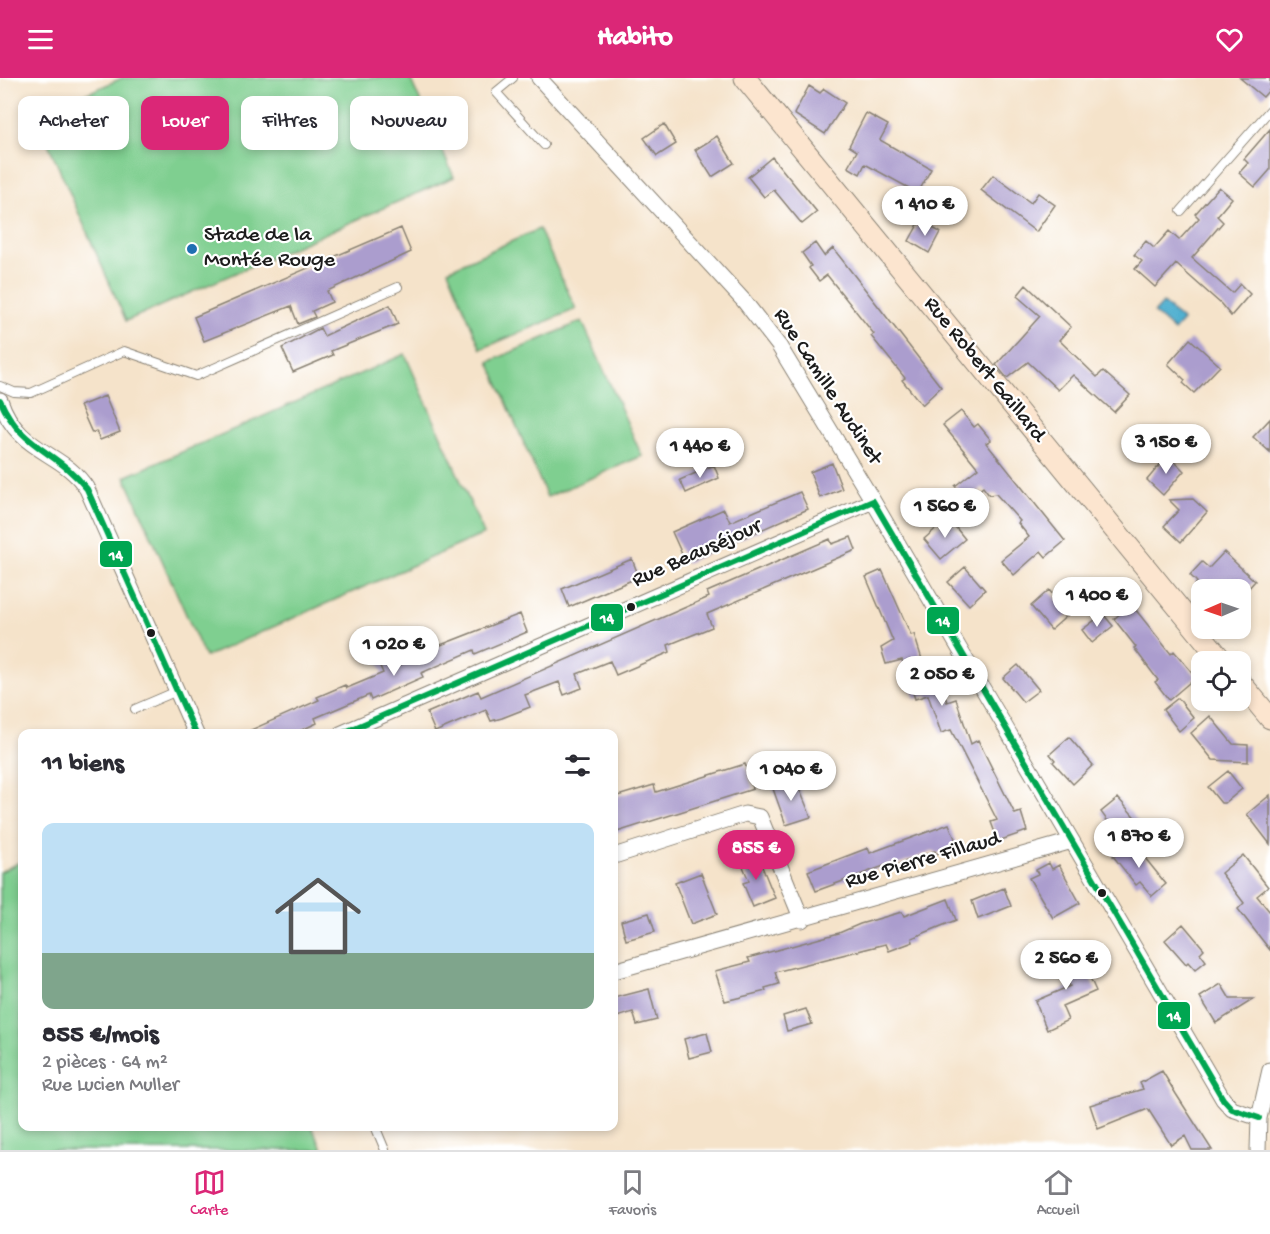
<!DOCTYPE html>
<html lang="fr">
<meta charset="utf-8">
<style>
:root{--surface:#fff;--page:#f7f7f7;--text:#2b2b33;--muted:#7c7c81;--line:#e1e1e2;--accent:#db2777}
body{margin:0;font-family:"Gochi Hand",sans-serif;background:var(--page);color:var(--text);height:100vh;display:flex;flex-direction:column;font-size:22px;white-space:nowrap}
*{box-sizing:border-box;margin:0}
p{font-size:20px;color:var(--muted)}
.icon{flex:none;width:33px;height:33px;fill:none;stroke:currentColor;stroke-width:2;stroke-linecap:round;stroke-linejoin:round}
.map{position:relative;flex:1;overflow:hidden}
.drawer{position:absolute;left:18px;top:651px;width:600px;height:402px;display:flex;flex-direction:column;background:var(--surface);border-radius:12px;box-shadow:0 3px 9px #0003}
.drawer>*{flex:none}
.top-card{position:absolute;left:18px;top:18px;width:600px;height:54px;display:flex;gap:12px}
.needle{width:39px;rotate:268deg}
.fabs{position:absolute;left:1191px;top:501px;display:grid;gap:12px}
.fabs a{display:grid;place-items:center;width:60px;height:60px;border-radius:12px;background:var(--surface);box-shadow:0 3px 9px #0003;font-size:30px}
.price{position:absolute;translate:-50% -51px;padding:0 14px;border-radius:21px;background:#fff;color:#222;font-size:20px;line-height:39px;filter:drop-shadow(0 2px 3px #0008)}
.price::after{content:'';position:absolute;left:50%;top:36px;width:18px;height:14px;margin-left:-9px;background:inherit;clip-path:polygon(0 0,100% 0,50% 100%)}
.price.on{background:var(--accent);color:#fff}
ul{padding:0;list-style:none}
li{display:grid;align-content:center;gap:12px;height:318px;padding:0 24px}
li span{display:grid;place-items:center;height:186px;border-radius:12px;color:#555}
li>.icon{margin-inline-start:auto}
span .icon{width:108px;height:108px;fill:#fffc;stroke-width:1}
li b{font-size:26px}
h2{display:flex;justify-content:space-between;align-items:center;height:72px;padding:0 24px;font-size:26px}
.chip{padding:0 21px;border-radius:12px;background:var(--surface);box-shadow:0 3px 9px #0003;font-size:21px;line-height:54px}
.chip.on{background:var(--accent);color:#fff}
header{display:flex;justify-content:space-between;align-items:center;height:78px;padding:0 24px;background:var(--accent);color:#fff;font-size:27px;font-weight:800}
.dock{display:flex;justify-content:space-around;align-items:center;height:84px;border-top:2px solid var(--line);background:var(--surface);font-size:16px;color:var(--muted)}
.dock a{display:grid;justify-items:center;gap:3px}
.dock .on{color:var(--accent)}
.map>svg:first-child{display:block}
.green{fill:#7fcf90;stroke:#4e7656;stroke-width:1.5}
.water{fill:#51b0d0;stroke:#366676;stroke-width:1.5}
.building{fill:#ab9dce}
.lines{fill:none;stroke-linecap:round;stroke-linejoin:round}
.lane-casing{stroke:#888073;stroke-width:10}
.street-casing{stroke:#888073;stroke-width:17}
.secondary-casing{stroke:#888073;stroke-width:23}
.lane{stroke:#fff;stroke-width:8}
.street{stroke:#fff;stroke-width:15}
.secondary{stroke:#fce5cf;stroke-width:21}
.bus-1-casing{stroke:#fff;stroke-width:10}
.bus-1{stroke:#00a651;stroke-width:6}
.poi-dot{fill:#1f6fb2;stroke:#fff;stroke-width:2}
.bus-dot{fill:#1c1c1c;stroke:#fff;stroke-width:2}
.labels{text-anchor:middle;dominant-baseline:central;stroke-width:4.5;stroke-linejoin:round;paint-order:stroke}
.poi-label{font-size:22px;fill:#1c1c1c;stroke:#fff;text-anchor:start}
.street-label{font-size:22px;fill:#1c1c1c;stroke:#fff}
.line-badge{stroke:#fff;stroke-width:2}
.badge-label{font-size:16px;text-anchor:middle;font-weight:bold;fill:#fff}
</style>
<header><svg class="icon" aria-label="menu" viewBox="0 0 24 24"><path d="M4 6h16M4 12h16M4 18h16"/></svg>Habito<svg class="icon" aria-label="heart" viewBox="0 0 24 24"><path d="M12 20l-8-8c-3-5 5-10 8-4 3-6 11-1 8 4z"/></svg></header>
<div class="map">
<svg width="1270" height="1072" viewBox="0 0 1270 1072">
<rect width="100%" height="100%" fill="#fff"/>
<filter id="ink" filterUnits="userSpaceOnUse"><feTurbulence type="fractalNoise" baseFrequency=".0167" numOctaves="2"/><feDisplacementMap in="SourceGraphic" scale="12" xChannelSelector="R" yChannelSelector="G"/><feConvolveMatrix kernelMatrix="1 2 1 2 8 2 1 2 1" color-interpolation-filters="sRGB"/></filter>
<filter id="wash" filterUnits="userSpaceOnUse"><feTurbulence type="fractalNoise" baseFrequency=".008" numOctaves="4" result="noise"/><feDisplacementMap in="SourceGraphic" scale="24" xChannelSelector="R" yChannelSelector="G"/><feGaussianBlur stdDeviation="1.35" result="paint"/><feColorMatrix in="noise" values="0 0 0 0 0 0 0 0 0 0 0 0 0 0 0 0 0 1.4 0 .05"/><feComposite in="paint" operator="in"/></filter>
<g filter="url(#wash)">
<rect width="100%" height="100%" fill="#f5e3ca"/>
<path class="green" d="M122 0H410L454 99 126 243 36 38Z
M539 151 576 231 481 271 448 192Z
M582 243 642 378 547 419 489 284Z
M405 276 484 456 205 579 125 399Z
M22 783V1048L312 1049 323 1072H0V794Z"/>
<path class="water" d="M1163 225 1183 243 1174 253 1154 235Z"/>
<g id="blocks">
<path class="building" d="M1240 0H1270V11L1263 19Z
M809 8 820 15 824 11 845 25 825 56 794 36Z
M866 35 888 47 880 62 931 91 918 115 865 86 860 96 848 89 857 73 849 68Z
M664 46 676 66 657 78 644 60Z
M1270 51V92L1255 109 1239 95 1248 85 1244 81Z
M717 58 734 85 712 99 695 72Z
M772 79 817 134 802 146 774 112 764 119 748 99Z
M993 97 1031 125 1038 115 1055 127 1036 154 981 112Z
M1219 109 1232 120 1217 138 1223 144 1192 180 1232 215 1240 206 1250 216 1231 238 1221 226 1176 186 1155 209 1135 191 1142 183 1134 177 1146 163 1154 170 1169 153 1179 162 1199 140 1195 136Z
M920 143 940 154 929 175 909 163Z
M401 150 411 174 327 213 332 224 312 233 315 239 298 246 291 228 204 263 194 239Z
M815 165 824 178 833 170 941 309 922 327 902 302 905 300 871 258 874 256 827 197 819 203 809 190 811 188 802 175Z
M1026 207 1071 249 1059 262 1097 299 1103 293 1130 317 1114 334 1073 297 1058 312 1028 284 1007 300 996 287 1040 238 1017 218Z
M390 227 398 246 331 273 333 277 293 294 282 270 320 250 324 258Z
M1190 261 1220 288 1194 315 1183 305 1185 302 1168 286Z
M105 318 120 354 100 362 96 353 92 355 80 328Z
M961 333 974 349 978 346 991 362 986 365 1065 463 1046 479 1041 473 1014 497 1001 482 1029 459 1018 445 1020 443 996 416 989 417 983 409 967 422 955 408 978 390 943 347Z
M1270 341V374L1253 359Z
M1168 377 1184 393 1163 417 1147 402Z
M832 385 842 411 820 420 810 394Z
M714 387 719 400 686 415 680 402Z
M800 414 808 431 686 485 672 454 724 431 730 444Z
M1193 421 1207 434 1181 464 1164 448 1179 432 1169 422Z
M948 440 965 461 941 481 924 461Z
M851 459 856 472 707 536 712 549 668 567 670 574 616 597 610 583 577 596 582 610 564 617 559 604 525 617 530 629 502 640 491 643 486 632 435 654 427 635 478 613 481 619 709 519 707 514 830 461 832 466Z
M1224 474 1255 503 1247 512H1192L1197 504 1190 497 1202 484 1209 490Z
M632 481 639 499 569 529 562 511Z
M965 489 985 512 969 527 948 504Z
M882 492 911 557 914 556 925 591 935 588 947 624 956 621 971 666 978 662 1015 736 1021 734 1027 753 998 763 991 744 997 742 951 652 941 655 928 617 915 621 902 582 886 586 881 570 893 563 866 499Z
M1049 512 1069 536 1051 552 1031 528Z
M1131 526 1171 576 1174 573 1196 599 1169 622 1155 604 1158 602 1134 570 1136 569 1114 541Z
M520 536 527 554 475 576 474 572 421 595 423 599 371 622 369 617 315 640 317 645 293 656H242L319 622 317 619 345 607 347 610 383 595 374 575 395 589 429 574 428 572Z
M1103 536 1113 548 1092 565 1082 552Z
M1018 587 1039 612 1023 624 1003 600Z
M1178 620 1194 640 1179 653 1163 632Z
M1210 638 1233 666 1248 667V684L1213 682 1191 655Z
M1069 659 1093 687 1073 706 1053 684 1055 682 1050 676Z
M745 686 753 711 614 755V719L654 707 656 714Z
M1228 693 1242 711 1225 725H1221L1208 709Z
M789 701 792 707 797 705 811 739 786 747 772 708Z
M1270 717V766L1247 736Z
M1118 720 1145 751 1125 767 1101 734Z
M949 746 958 768 936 776 935 773 893 788 892 785 816 813 808 793 868 770 870 775Z
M1132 764 1166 806 1152 818 1140 804 1136 807 1113 778Z
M756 774 775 820 753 829 743 805 749 803 740 781Z
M1243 777 1268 809 1257 818 1270 834V872L1238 831 1244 825 1221 795Z
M1049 785 1052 791 1059 787 1080 825 1053 840 1029 800 1038 796 1036 792Z
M701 795 717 836 691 846 675 805Z
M1004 810 1011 828 978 841 972 823Z
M948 821 956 842 912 860 913 864 889 873 886 866 775 894 779 906 765 910 766 913 725 923 715 893 750 884 748 880 839 855 860 846 902 834 904 838Z
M649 835 655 854 626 862 621 843Z
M1183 846 1204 871 1200 875 1206 883 1195 892 1188 884 1186 886 1165 862Z
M1078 873 1096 913 1062 928 1068 942 1047 952 1035 923 1070 908 1058 879Z
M1221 906 1230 921H1254L1216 945 1200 919Z
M649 911 657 942 637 947 633 934 614 940V920Z
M806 931 812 946 787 953 783 938Z
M707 955 712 974 689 980 684 961Z
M1162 993 1176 1016 1212 1072H1192L1185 1058 1171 1067 1148 1031 1098 1051 1090 1027 1143 1011 1140 1005Z"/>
</g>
</g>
<g filter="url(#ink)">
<use href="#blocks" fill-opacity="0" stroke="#888073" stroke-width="1.5"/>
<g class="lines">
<g class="lane-casing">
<path id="lane" d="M513 0 496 14 544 67
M1181 133 1270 32
M0 308 14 314 31 315 124 273 196 298 398 209
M135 631 177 613
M375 1048 385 1072"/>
</g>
<g class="street-casing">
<path id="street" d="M539 0 744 223 779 268 873 423 1223 1021 1232 1031 1259 1040
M0 322C18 376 64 373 87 411L196 656
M340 656 873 423
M614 778 745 736 760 739 802 842
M614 893 1072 763
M1258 1072 1259 1040 1270 992"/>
</g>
<g class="secondary-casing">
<path id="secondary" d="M745 0 1223 584
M1240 604 1270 640"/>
</g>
<use href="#lane" class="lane"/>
<use href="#street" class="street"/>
<use href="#secondary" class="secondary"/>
<g class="bus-1-casing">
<path id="bus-1" d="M0 322C22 372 57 372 87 411L196 656
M873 423 1223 1021 1232 1031 1259 1040
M341 656 873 423"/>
</g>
<use href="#bus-1" class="bus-1"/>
</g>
</g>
<circle class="poi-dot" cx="192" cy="171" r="6"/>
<g class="bus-dot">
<circle cx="631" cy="529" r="5"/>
<circle cx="151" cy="555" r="5"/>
<circle cx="1102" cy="815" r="5"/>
</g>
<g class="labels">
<g class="poi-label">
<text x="204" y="158">Stade de la<tspan x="204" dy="25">Montée Rouge</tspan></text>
</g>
<g class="street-label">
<text transform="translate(984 292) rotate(51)">Rue Robert Gaillard</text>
<text transform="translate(827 309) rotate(57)">Rue Camille Audinet</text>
<text transform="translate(697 476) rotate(-24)">Rue Beauséjour</text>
<text transform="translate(923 783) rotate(-16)">Rue Pierre Fillaud</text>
</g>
</g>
<g class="line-badge">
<rect x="99" y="462" width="34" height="28" rx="6" fill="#00a651"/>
<rect x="590" y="525" width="34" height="29" rx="6" fill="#00a651"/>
<rect x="926" y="528" width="34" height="29" rx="6" fill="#00a651"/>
<rect x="1157" y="923" width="34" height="29" rx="6" fill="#00a651"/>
</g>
<g class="badge-label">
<text x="116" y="482">14</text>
<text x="607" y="545">14</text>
<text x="943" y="548">14</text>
<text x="1174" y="943">14</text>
</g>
</svg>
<div class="fabs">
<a><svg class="needle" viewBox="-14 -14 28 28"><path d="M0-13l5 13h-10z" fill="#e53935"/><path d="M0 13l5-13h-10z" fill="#7c7c81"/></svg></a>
<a><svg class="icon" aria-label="locate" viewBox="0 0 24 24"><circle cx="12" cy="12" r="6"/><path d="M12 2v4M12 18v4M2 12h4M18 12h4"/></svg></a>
</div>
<b class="price" style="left:925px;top:159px">1 410 €</b>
<b class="price" style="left:1166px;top:397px">3 150 €</b>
<b class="price" style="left:700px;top:401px">1 440 €</b>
<b class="price" style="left:945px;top:461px">1 560 €</b>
<b class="price" style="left:1097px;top:550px">1 400 €</b>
<b class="price" style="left:394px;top:599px">1 020 €</b>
<b class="price" style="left:942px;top:629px">2 050 €</b>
<b class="price" style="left:791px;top:724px">1 040 €</b>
<b class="price" style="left:1139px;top:791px">1 870 €</b>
<b class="price on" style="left:756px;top:803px">855 €</b>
<b class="price" style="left:1066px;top:913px">2 560 €</b>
<div class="top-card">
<a class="chip">Acheter</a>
<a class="chip on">Louer</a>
<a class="chip">Filtres</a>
<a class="chip">Nouveau</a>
</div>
<section class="drawer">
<h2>11 biens<svg class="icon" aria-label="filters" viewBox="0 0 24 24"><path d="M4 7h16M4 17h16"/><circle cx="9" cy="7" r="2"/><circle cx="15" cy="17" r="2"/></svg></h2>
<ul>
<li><span style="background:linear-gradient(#bfe0f5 70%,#7fa58c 0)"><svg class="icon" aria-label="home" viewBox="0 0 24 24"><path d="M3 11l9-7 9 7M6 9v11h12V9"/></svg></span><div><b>855 €/mois</b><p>2 pièces · 64 m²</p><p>Rue Lucien Muller</p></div></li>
</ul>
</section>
</div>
<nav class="dock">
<a class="on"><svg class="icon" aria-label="map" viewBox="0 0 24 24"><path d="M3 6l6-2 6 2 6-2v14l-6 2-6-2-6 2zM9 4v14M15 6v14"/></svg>Carte</a>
<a><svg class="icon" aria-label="saved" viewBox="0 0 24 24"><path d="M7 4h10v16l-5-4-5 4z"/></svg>Favoris</a>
<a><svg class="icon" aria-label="home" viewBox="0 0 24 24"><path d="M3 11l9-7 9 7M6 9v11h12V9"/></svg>Accueil</a>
</nav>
